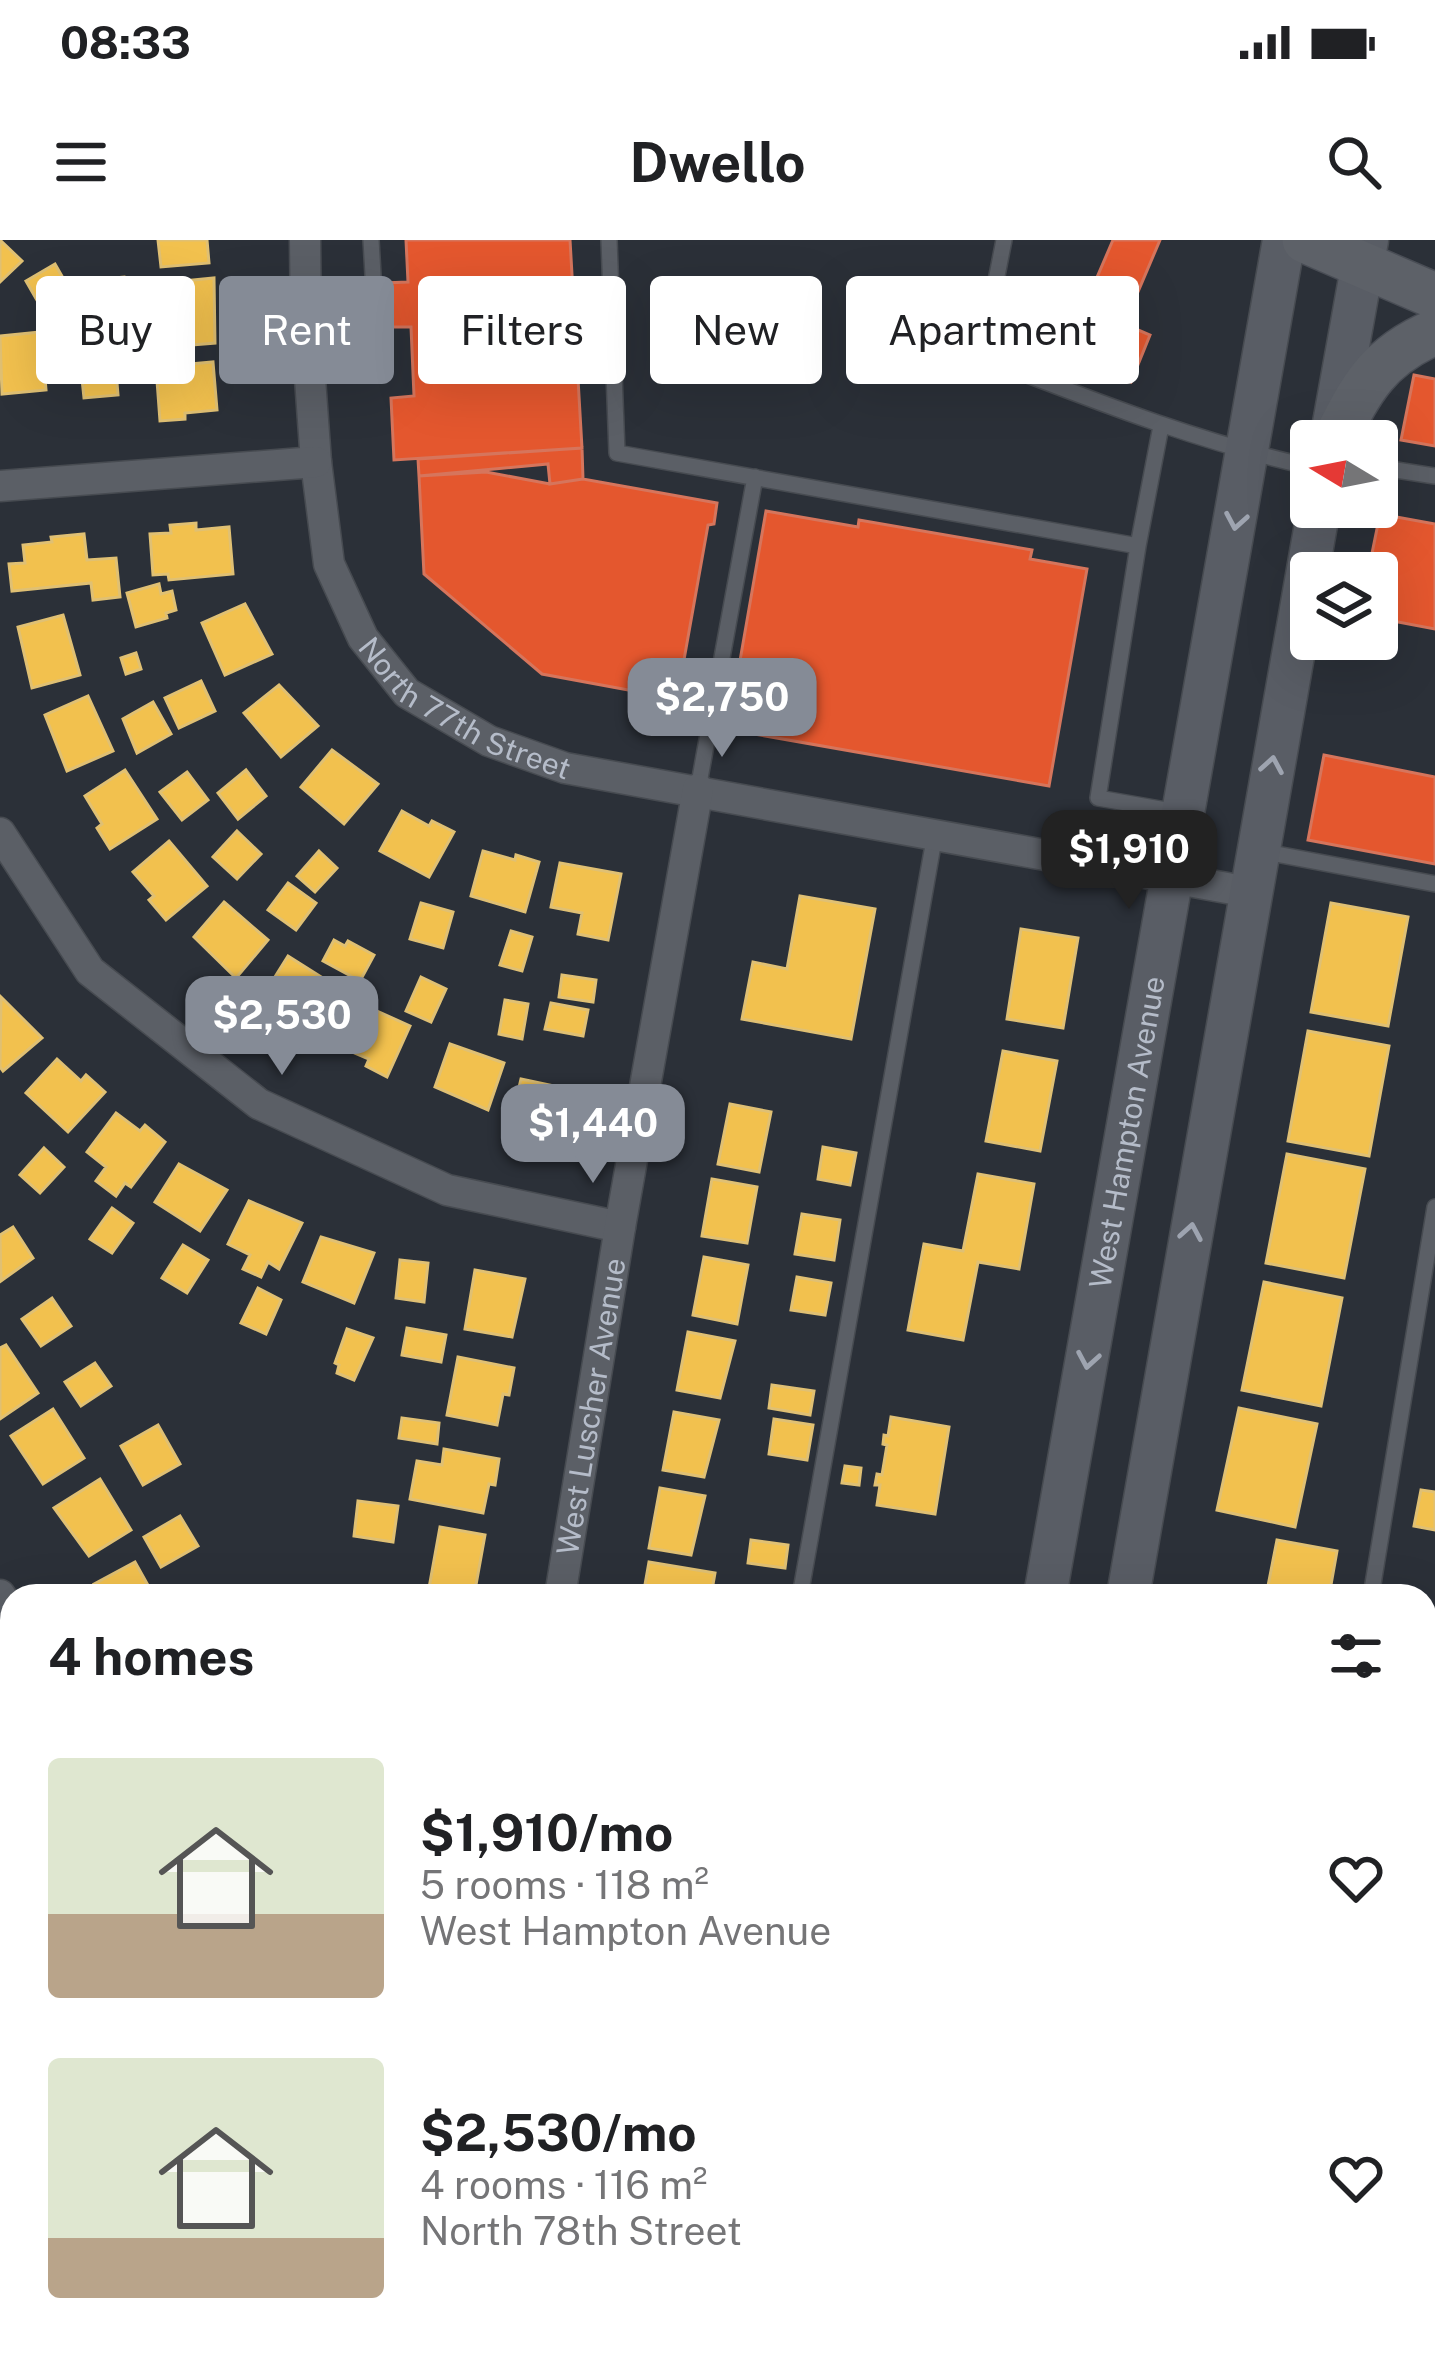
<!DOCTYPE html>
<meta charset="utf-8">
<style>
:root{--surface:#fff;--page:#f2f2f2;--text:#202124;--muted:#757577;--accent:#858b96}
body{margin:0;font-family:"Public Sans",sans-serif;background:var(--page);color:var(--text);height:100vh;display:flex;flex-direction:column;font-size:45px;white-space:nowrap}
*{box-sizing:border-box;margin:0}
p{font-size:39px;color:var(--muted)}
.icon{flex:none;width:66px;height:66px;fill:none;stroke:currentColor;stroke-width:2;stroke-linecap:round;stroke-linejoin:round}
.map{position:relative;flex:1;overflow:hidden}
.drawer{position:absolute;left:0px;top:1344px;width:1437px;height:771px;display:flex;flex-direction:column;background:var(--surface);border-radius:36px 36px 0 0;box-shadow:0 12px 48px #0002}
.drawer>*{flex:none}
.guide{position:absolute;left:36px;top:36px;width:1365px;height:108px;display:flex;gap:24px}
.needle{width:78px;rotate:280deg}
.fabs{position:absolute;left:1290px;top:180px;display:grid;gap:24px}
.fabs a{display:grid;place-items:center;width:108px;height:108px;border-radius:12px;background:var(--surface);box-shadow:0 12px 48px #0002;font-size:60px}
.price{position:absolute;translate:-50% -102px;padding:0 27px;border-radius:24px;background:var(--accent);color:#fff;font-size:39px;line-height:78px;filter:drop-shadow(0 3px 6px #0008)}
.price::after{content:'';position:absolute;left:50%;top:72px;width:36px;height:27px;margin-left:-18px;background:inherit;clip-path:polygon(0 0,100% 0,50% 100%)}
.price.active{background:#222;color:#fff}
ul{padding:0;list-style:none}
li{display:flex;align-items:center;gap:36px;height:300px;padding:0 48px}
li span{display:grid;place-items:center;flex:none;width:336px;height:240px;border-radius:12px;color:#555}
li>.icon{margin-inline-start:auto}
span .icon{width:144px;height:144px;fill:#fffc;stroke-width:1}
li b{font-size:51px}
h2{display:flex;justify-content:space-between;align-items:center;height:144px;padding:0 48px;font-size:51px}
.tag{padding:0 42px;border-radius:12px;background:var(--surface);box-shadow:0 12px 48px #0002;font-size:42px;line-height:108px}
.tag.active{background:var(--accent);color:#fff}
.status{display:flex;justify-content:space-between;align-items:center;height:84px;padding:0 60px;background:var(--surface);direction:ltr}
.status svg{height:33px;fill:currentColor}
header{display:flex;justify-content:space-between;align-items:center;height:156px;padding:0 48px;background:var(--surface);font-size:54px;font-weight:700}
.map>svg:first-child{display:block}
.homes{fill:#f2c14e;stroke:#e0c073;stroke-width:3}
.shops{fill:#e4572e;stroke:#d6755c;stroke-width:3}
.lines{fill:none;stroke-linecap:round;stroke-linejoin:round}
.lane-casing{stroke:#474b51;stroke-width:18}
.street-casing{stroke:#474b51;stroke-width:33}
.secondary-casing{stroke:#474b51;stroke-width:45}
.primary-casing{stroke:#494d55;stroke-width:48}
.lane{stroke:#5b5f66;stroke-width:15}
.street{stroke:#5b5f66;stroke-width:30}
.secondary{stroke:#595d65;stroke-width:42}
.primary{stroke:#5d6168;stroke-width:45}
.oneway{stroke:#9ea4b0}
.labels{text-anchor:middle;dominant-baseline:central;stroke-width:12;stroke-linejoin:round;paint-order:stroke}
.street-label{font-size:30px;fill:#b5bcc9;stroke:#1e2633}
</style>
<div class="status"><b>08:33</b><svg viewBox="0 0 49 12"><path d="M0 12V9h3v3zM5 12V6h3v6zM10 12V3h3v9zM15 12V0h3v12zM26 1h20v11H26zM47 4h2v5h-2z"/></svg></div>
<header><svg class="icon" aria-label="menu" viewBox="0 0 24 24"><path d="M4 6h16M4 12h16M4 18h16"/></svg>Dwello<svg class="icon" aria-label="search" viewBox="0 0 24 24"><circle cx="10" cy="10" r="6"/><path d="M15 15l6 6"/></svg></header>
<div class="map">
<svg width="1435" height="2113" viewBox="0 0 1435 2113">
<rect width="100%" height="100%" fill="#2b3038"/>
<path class="homes" d="M0 0 22 21 0 42Z
M158 0H207L209 23 161 27Z
M55 24 75 59 46 76 26 41Z
M124 37 127 70 91 74 88 40Z
M214 38 215 103 168 107 162 43Z
M41 92 46 150 2 154 0 96Z
M115 118 118 155 84 158 80 120Z
M213 122 217 170 185 173V179L160 181 156 127Z
M196 283V290L229 287 233 334 169 340 168 334 153 335 150 294 171 293 170 285Z
M84 294 87 320 116 318 120 357 93 360 91 343 12 351 9 324 25 323 23 305 52 302 51 297Z
M159 344 161 354 172 351 176 370 166 373 167 378 136 387 127 353Z
M245 364 272 414 225 435 202 383Z
M63 375 80 435 32 448 18 387Z
M136 413 141 429 126 434 121 418Z
M201 441 215 471 179 488 165 458Z
M279 445 318 486 281 517 244 473Z
M88 456 113 511 67 531 45 475Z
M153 462 171 494 137 513 123 479Z
M332 510 378 544 344 584 301 547Z
M125 530 157 579 110 609 97 588 102 584 85 556Z
M246 530 266 556 238 579 218 553Z
M187 532 208 560 182 580 160 552Z
M402 571 429 586 432 581 454 592 429 637 380 611Z
M237 591 261 614 237 639 213 617Z
M169 601 207 646 166 680 149 660 154 656 133 632Z
M319 611 337 628 315 652 297 636Z
M483 611 515 620 516 615 539 622 525 672 471 656Z
M560 623 621 634 608 700 578 694 582 673 551 667Z
M288 643 316 663 296 690 268 670Z
M800 656 875 669 851 799 742 779 753 722 787 729Z
M224 662 268 700 236 738 194 697Z
M421 663 453 672 443 708 410 699Z
M1331 663 1408 677 1388 786 1311 772Z
M1021 689 1078 698 1063 788 1007 779Z
M511 691 532 697 522 731 500 725Z
M334 700 345 706 348 701 374 715 360 741 323 721Z
M288 716 337 747 308 792 288 780 291 774 263 756Z
M562 735 596 740 593 762 559 757Z
M421 737 446 749 431 782 406 771Z
M1 757 42 798 3 831 0 827Z
M505 760 528 764 522 799 499 794Z
M357 762 410 786 387 837 366 826 369 819 338 806Z
M551 763 588 770 583 796 545 789Z
M1308 791 1389 806 1369 916 1288 901Z
M450 804 504 823 488 870 435 847Z
M1003 811 1057 821 1040 911 986 901Z
M57 819 81 841 86 835 105 852 68 892 26 853Z
M521 839 582 852 572 895 511 881Z
M730 864 771 872 759 932 718 924Z
M116 873 140 891 145 885 165 902 131 947 125 943 116 956 96 941 106 927 87 912Z
M823 907 856 913 850 945 818 939Z
M44 908 64 927 40 953 20 935Z
M1287 914 1365 929 1344 1038 1266 1023Z
M179 924 227 950 200 991 155 962Z
M978 934 1034 944 1019 1029 978 1022 963 1100 908 1090 924 1004 963 1011Z
M712 939 757 947 747 1003 702 996Z
M249 961 302 983 279 1029 268 1022 261 1037 243 1029 250 1015 228 1004Z
M112 968 133 983 112 1013 90 999Z
M802 974 840 980 834 1020 795 1014Z
M13 987 33 1018 1 1041 0 995Z
M321 997 374 1013 354 1063 303 1042Z
M183 1005 208 1020 187 1053 162 1038Z
M704 1017 748 1025 737 1084 693 1075Z
M400 1020 428 1023 424 1062 396 1058Z
M475 1030 525 1039 512 1097 465 1089Z
M797 1037 831 1043 825 1075 791 1070Z
M1264 1042 1342 1058 1321 1166 1242 1150Z
M258 1048 281 1060 266 1094 241 1083Z
M52 1058 71 1086 41 1106 22 1079Z
M407 1088 446 1095 441 1122 402 1115Z
M347 1089 373 1098 354 1140 337 1133 339 1125 335 1123Z
M688 1092 735 1101 720 1158 677 1150Z
M6 1105 38 1153 0 1179V1108Z
M458 1117 514 1128 509 1155 503 1154 497 1185 447 1175Z
M95 1123 111 1146 81 1166 65 1142Z
M772 1145 814 1151 810 1175 769 1168Z
M1239 1168 1317 1184 1295 1287 1217 1270Z
M53 1169 84 1218 43 1244 11 1196Z
M674 1172 719 1180 704 1237 663 1230Z
M891 1177 949 1187 935 1274 877 1265 880 1245H875L877 1234 882 1235 887 1205 883 1204 884 1195 888 1196Z
M402 1178 439 1183 437 1204 399 1198Z
M774 1179 813 1185 807 1220 769 1214Z
M158 1185 180 1224 143 1245 121 1206Z
M444 1209 499 1219 495 1245 489 1244 483 1273 410 1259 417 1221 442 1225Z
M845 1226 861 1228 859 1245 842 1243Z
M100 1239 131 1290 89 1316 54 1268Z
M660 1248 705 1256 691 1315 649 1308Z
M1421 1250 1435 1252V1290L1414 1286Z
M358 1261 398 1266 393 1302 354 1296Z
M180 1276 198 1306 161 1327 144 1297Z
M440 1287 485 1295 474 1356 429 1348Z
M751 1300 788 1305 785 1328 748 1323Z
M1277 1300 1337 1311 1329 1356H1266Z
M135 1322 154 1356H101L94 1344Z
M649 1322 715 1333 711 1356H643Z
M1426 1374 1435 1389V1418L1425 1424Z
M1 1518 12 1541V1584L0 1590Z
M1425 1567 1435 1569 1433 1623 1425 1621Z
M12 1739V1787L0 1792V1744Z
M1429 1900 1435 1902V1939L1425 1937Z
M1425 2077 1431 2078 1424 2113 1342 2110 1343 2103H1425Z
M681 2103H719L718 2113H680Z"/>
<path class="shops" d="M406 0H570L582 208 394 220 391 158 414 156 411 87H391L387 83 384 43 408 42Z
M1113 0H1160L1129 73 1089 56Z
M1092 70 1150 95 1131 142 1071 117Z
M1414 135 1435 139V206L1401 200Z
M582 208 583 239 550 244 548 224 419 236 418 219Z
M486 232 550 244 583 239 717 263 714 284 708 285 677 459 542 434 424 334 419 236Z
M766 271 858 287 859 280 1032 310 1030 319 1087 329 1049 546 743 492 744 487 729 484Z
M1380 274 1435 284V389L1377 378V333H1368Z
M1324 515 1435 537V624L1308 600Z"/>
<g class="lines">
<g class="lane-casing">
<path id="lane" d="M609 0 617 213 1138 306 1098 558 1183 573
M1004 0 981 117C1090 159 1197 202 1311 227
M311 127 378 122 371 0
M1377 227 1435 236
M1138 306 1161 186
M698 549 755 237
M1260 611 1435 644
M800 1356 935 594
M1371 1356 1435 967
M1425 1451 1435 1453
M0 1615 12 1611
M1425 1960 1435 1962
M664 2113 666 2103
M1242 2113 1244 2103"/>
</g>
<g class="street-casing">
<g id="street">
<path id="s1" d="M305 0 306 83 316 222 329 324 363 398 407 453 489 501 565 528 1249 652"/>
<path d="M0 246 316 222"/>
<path d="M0 593 90 731 259 864 447 950 620 987"/>
<path d="M0 1355 12 1373"/>
<path id="s2" d="M560 1356 620 987 698 549"/>
<path d="M1425 1706 1435 1708"/>
<path d="M0 1876 12 1870"/>
</g>
</g>
<g class="secondary-casing">
<g id="secondary">
<path d="M1331 200 1367 0"/>
<path id="s3" d="M1045 1356 1284 0"/>
<path d="M1128 1356 1319 267"/>
<path d="M910 2113 912 2103"/>
<path d="M994 2113 996 2103"/>
</g>
</g>
<g class="primary-casing">
<path id="primary" d="M1305 0 1435 56
M1335 201C1361 148 1378 116 1435 92"/>
</g>
<use href="#lane" class="lane"/>
<use href="#street" class="street"/>
<use href="#secondary" class="secondary"/>
<use href="#primary" class="primary"/>
</g>
<defs><path id="oneway-chevron" d="M-2-3.5L2.5 0L-2 3.5" fill="none" stroke-width="1.6" stroke-linecap="round" stroke-linejoin="round" transform="scale(3)"/></defs>
<g class="oneway">
<use href="#oneway-chevron" transform="translate(1236 281) rotate(100)"/>
<use href="#oneway-chevron" transform="translate(1272 525) rotate(-80)"/>
<use href="#oneway-chevron" transform="translate(1191 992) rotate(-80)"/>
<use href="#oneway-chevron" transform="translate(1088 1120) rotate(100)"/>
</g>
<g class="labels">
<g class="street-label">
<text stroke="none"><textPath href="#s1" startOffset="534">North 77th Street</textPath></text>
<text stroke="none"><textPath href="#s3" startOffset="471">West Hampton Avenue</textPath></text>
<text stroke="none"><textPath href="#s2" startOffset="192">West Luscher Avenue</textPath></text>
</g>
</g>
</svg>
<div class="fabs">
<a><svg class="needle" viewBox="-14 -14 28 28"><path d="M0-13l5 13h-10z" fill="#e53935"/><path d="M0 13l5-13h-10z" fill="#757577"/></svg></a>
<a><svg class="icon" aria-label="layers" viewBox="0 0 24 24"><path d="M12 4l9 5-9 5-9-5zM3 14l9 5 9-5"/></svg></a>
</div>
<b class="price" style="left:722px;top:520px">$2,750</b>
<b class="price active" style="left:1129px;top:672px">$1,910</b>
<b class="price" style="left:282px;top:838px">$2,530</b>
<b class="price" style="left:593px;top:946px">$1,440</b>
<div class="guide">
<a class="tag">Buy</a>
<a class="tag active">Rent</a>
<a class="tag">Filters</a>
<a class="tag">New</a>
<a class="tag">Apartment</a>
</div>
<section class="drawer">
<h2>4 homes<svg class="icon" aria-label="filters" viewBox="0 0 24 24"><path d="M4 7h16M4 17h16"/><circle cx="9" cy="7" r="2"/><circle cx="15" cy="17" r="2"/></svg></h2>
<ul>
<li><span style="background:linear-gradient(#dfe7d0 65%,#b9a48a 0)"><svg class="icon" aria-label="home" viewBox="0 0 24 24"><path d="M3 11l9-7 9 7M6 9v11h12V9"/></svg></span><div><b>$1,910/mo</b><p>5 rooms · 118 m²</p><p>West Hampton Avenue</p></div><svg class="icon" aria-label="heart" viewBox="0 0 24 24"><path d="M12 20l-8-8c-3-5 5-10 8-4 3-6 11-1 8 4z"/></svg></li>
<li><span style="background:linear-gradient(#dfe7d0 75%,#b9a48a 0)"><svg class="icon" aria-label="home" viewBox="0 0 24 24"><path d="M3 11l9-7 9 7M6 9v11h12V9"/></svg></span><div><b>$2,530/mo</b><p>4 rooms · 116 m²</p><p>North 78th Street</p></div><svg class="icon" aria-label="heart" viewBox="0 0 24 24"><path d="M12 20l-8-8c-3-5 5-10 8-4 3-6 11-1 8 4z"/></svg></li>
</ul>
</section>
</div>
